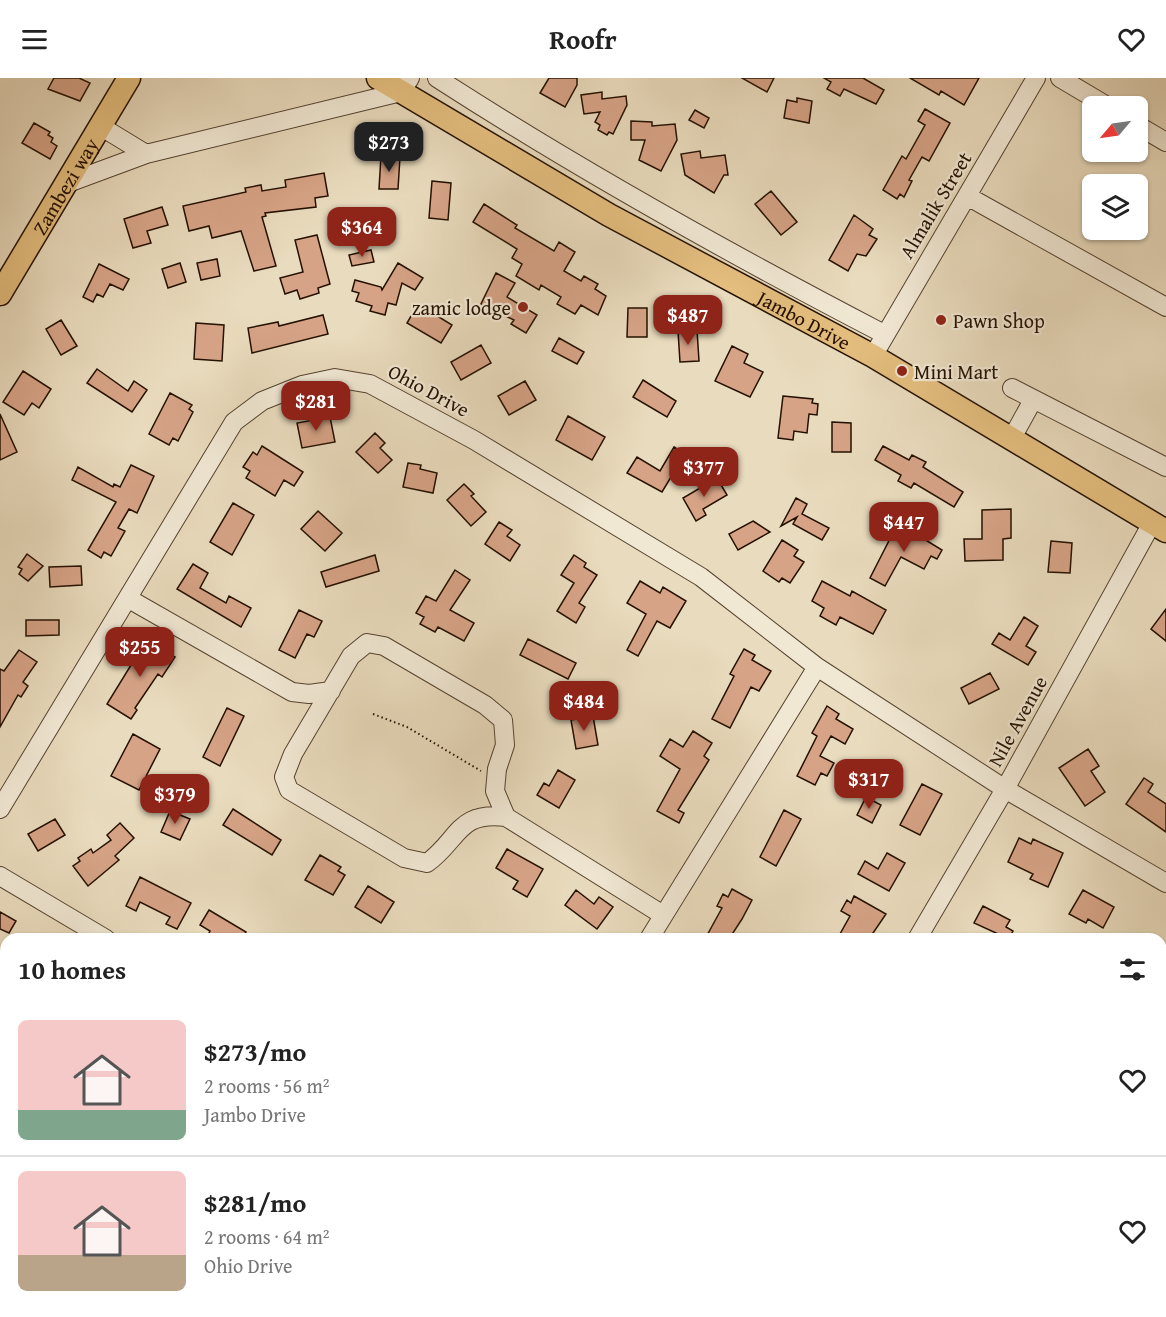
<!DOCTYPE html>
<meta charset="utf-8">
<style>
:root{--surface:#fff;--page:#f2f2f2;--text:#222;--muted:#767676;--line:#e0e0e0;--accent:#8f2418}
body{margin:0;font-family:"Gentium Book Plus",serif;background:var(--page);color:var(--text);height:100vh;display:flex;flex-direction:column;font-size:22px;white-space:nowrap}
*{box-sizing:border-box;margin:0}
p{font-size:20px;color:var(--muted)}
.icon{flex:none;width:33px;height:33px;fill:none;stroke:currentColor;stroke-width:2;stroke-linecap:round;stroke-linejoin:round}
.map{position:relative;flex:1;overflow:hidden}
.panel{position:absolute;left:0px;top:855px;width:1167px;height:384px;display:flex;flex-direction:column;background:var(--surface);border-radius:18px 18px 0 0;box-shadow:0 2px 4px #0004}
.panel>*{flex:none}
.needle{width:39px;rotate:241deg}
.buttons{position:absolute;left:1082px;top:18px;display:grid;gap:12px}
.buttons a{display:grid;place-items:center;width:66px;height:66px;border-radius:9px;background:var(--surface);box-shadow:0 2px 4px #0004;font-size:30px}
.price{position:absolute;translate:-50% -51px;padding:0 14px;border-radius:12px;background:var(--accent);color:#fff;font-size:20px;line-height:39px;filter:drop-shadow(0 2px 3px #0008)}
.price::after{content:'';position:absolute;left:50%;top:36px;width:18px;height:14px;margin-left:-9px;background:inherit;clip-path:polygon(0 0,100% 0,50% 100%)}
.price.current{background:#222;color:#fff}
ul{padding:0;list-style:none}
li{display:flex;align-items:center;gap:18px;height:150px;padding:0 18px}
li+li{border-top:2px solid var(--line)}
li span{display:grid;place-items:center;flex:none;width:168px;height:120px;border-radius:9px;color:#555}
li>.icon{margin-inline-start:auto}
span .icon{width:72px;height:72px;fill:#fffc;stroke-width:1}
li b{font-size:26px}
h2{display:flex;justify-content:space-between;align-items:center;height:72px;padding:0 18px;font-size:26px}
header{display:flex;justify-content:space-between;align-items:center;height:78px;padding:0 18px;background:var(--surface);font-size:27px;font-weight:800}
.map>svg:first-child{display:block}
.building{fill:#d6a386;stroke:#241001;stroke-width:1.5}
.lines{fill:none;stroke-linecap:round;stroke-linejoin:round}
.minor-casing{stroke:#554330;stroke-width:20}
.major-casing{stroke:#241001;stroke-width:25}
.path{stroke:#241001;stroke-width:2;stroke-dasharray:1.5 3;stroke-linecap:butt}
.minor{stroke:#f1e8d4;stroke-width:18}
.major{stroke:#e4be7e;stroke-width:22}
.poi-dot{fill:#8f2418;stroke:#f1e8d4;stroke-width:2}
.labels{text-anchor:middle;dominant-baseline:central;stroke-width:4.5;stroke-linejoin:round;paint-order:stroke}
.street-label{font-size:20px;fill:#241001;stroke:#f1e8d4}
.poi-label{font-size:20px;fill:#241001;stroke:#f1e8d4;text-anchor:start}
</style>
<header><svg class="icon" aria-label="menu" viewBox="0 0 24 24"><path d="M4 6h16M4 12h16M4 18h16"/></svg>Roofr<svg class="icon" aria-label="heart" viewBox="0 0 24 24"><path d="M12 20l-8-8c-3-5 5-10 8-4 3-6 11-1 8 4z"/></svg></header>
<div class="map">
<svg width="1166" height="1239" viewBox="0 0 1166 1239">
<rect width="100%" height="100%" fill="#e9dbbd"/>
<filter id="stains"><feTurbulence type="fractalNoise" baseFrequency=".00333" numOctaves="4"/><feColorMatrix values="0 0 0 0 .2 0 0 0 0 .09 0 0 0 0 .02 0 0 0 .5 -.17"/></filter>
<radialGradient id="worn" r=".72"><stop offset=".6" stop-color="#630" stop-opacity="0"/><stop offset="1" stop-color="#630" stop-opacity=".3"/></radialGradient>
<path class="building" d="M54 0H79L90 5 80 23 48 11Z
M549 0H577V7L565 29 540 15Z
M742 0H774L767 14Z
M824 0H863L884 12 876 26 844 11 840 18 827 11 831 4Z
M910 0H979L964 27 941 13 939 17Z
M602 14V21L626 18 627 27 613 56 609 54 607 57 598 52 600 47 595 44 600 34 584 36 581 17Z
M797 20 812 23 809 45 784 40 787 22 797 24Z
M925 31 950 45 929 83 922 79 909 102 912 103 904 119 900 116 897 121 883 112 902 78 906 81 925 47 918 43Z
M695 32 709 40 704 50 689 42Z
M631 43 652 44V48L675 46 677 62 661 93 639 82 645 62H631Z
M34 45 50 54 48 57 53 60 51 64 57 68 50 81 22 65Z
M700 73 701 80 725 77 728 97H724L714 115 685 97 681 76Z
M381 78 400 79 398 111H379Z
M324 95 328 118 315 120 316 129 265 135 266 138 262 139 276 188 254 193 241 153 212 160 209 148 189 153 183 128 246 114 245 110 261 107 262 113 286 109 285 102Z
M432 103 451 105 448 142 429 140Z
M771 113 797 144 781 157 755 126Z
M484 126 517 147 515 150 554 173 559 164 575 174 564 193 581 203 584 198 598 206 595 211 606 218 598 237 581 227 575 236 557 226 561 219 541 207 539 212 516 198 522 186 512 180 517 171 473 144Z
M162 129 168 147 147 153 151 165 133 170 124 141Z
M363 136 366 152 350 155 347 139Z
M854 137 873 151 869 157 877 161 866 178 857 176 848 193 829 182Z
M317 157 330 206 318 210 319 215 300 221 297 212 285 216 280 200 303 194 295 162Z
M371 172 374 184 352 188 349 177Z
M217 181 220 198 201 202 197 185Z
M180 185 186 204 168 210 162 191Z
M398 185 423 200 415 212 402 205 396 227 388 225 385 237 370 233 372 228 356 223 359 215 352 213 355 202 381 209 382 212Z
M99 186 129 201 123 212 110 206 103 219 97 216 93 224 83 219Z
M496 195 515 205 507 219 537 237 526 255 511 246 514 242 481 226Z
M418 226 452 247 441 265 407 245Z
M628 230H647V259H627Z
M323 237 328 256 252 275 248 250 278 244 279 248Z
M61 242 77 268 61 277 46 251Z
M196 245 224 247 222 283 194 281Z
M697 252 699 283 680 284 678 253Z
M559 260 584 274 577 286 552 273Z
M481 267 491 285 461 302 451 284Z
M732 268 748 276 744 285 763 294 750 319 715 303Z
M97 291 128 313 134 303 147 312 132 334 87 305Z
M23 293 51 311 39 330 32 325 24 337 3 324Z
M643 302 676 323 667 339 633 319Z
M525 303 536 322 509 337 498 318Z
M170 315 192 327 189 331 193 334 178 363 173 360 169 367 149 356Z
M783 318 813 321 812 325 818 326 817 337 809 336 807 355 794 353 793 362 778 360Z
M0 336 17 374 0 382Z
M568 338 605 359 592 382 556 362Z
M330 339 335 364 302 370 297 345Z
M832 344 851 345V374H832Z
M375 355 385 365 380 370 392 382 378 395 356 374Z
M262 368 303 394 294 408 284 402 275 418 246 400 250 393 243 389 253 374 257 377Z
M883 368 909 382 912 377 926 384 923 389 963 414 954 429 914 405 911 410 898 403 901 397 875 382Z
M674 369 685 376 662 414 627 395 637 379 660 393Z
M408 385 421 387 420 391 437 395 433 415 403 409Z
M131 387 154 398 137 435 129 431 118 450 125 453 111 478 104 474 101 480 88 472 116 424 72 402 78 389 113 409 114 406 120 409Z
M717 400 727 417 703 431 706 437 696 443 683 420Z
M464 406 474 416 471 418 486 434 471 448 447 422Z
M796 420 807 426 802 436 829 450 822 462 793 446 797 439 781 448Z
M233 425 254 437 232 477 210 464Z
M1011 431V460L1003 461V482L965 483 964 461H982V432Z
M318 433 342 455 325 473 301 451Z
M753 443 770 454 738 472 729 456Z
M499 444 512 452 507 458 520 467 510 483 485 466Z
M898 445 942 472 937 481 931 478 924 491 901 479 885 508 870 500Z
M782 462 798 472 794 478 804 484 790 505 782 500 779 504 763 493Z
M1051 463 1072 465 1070 495 1048 494Z
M27 476 43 488 28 503 19 496 22 491 18 489Z
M375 477 379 493 326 509 321 494Z
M574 477 586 485 584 489 597 497 579 525 585 529 576 545 557 533 574 505 561 497Z
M193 486 208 495 200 510 226 525 229 518 251 530 241 549 177 511Z
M81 488 82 507 50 509 49 489Z
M455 492 470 502 450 532 474 545 464 563 438 549 435 554 420 546 424 539 416 535 426 518 436 523Z
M640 503 660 515 663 509 686 523 670 550 657 543 638 578 627 572 646 536 627 525Z
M822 503 850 518 852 513 886 532 873 556 840 539 836 547 820 538 824 530 812 523Z
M1166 531V563L1151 551Z
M299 532 322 543 314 559 307 556 295 580 279 572Z
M1024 539 1038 548 1026 568 1036 574 1028 587 992 566 999 555 1010 562Z
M26 542H59V557L26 558Z
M147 561 175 579 162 599 158 596 135 630 137 632 131 641 107 626Z
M528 561 576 585 568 601 520 577Z
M744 571 755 577 752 582 771 593 759 613 751 609 730 650 712 641 734 598 730 596Z
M19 572 37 584 23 604 28 608 21 619 18 617 0 649V591L4 593Z
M990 595 999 611 969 626 961 610Z
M827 628 839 636 836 641 853 651 845 666 831 658 820 678 834 685 827 698 821 695 815 707 797 698 817 658 812 655Z
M227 630 244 638 220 688 203 679Z
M593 638 598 667 576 671 571 642Z
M693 653 712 665 704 678 709 682 678 732 684 735 679 745 657 733 680 691 660 678 670 661 683 669Z
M133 656 160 671 139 712 111 698Z
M1088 671 1099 688 1091 693 1105 714 1085 728 1059 690Z
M558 692 575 702 559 730 537 717 544 705 549 708Z
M1144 700 1153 706 1148 714 1166 726V754L1126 726Z
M922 706 942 716 920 757 900 747Z
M866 719 881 727 872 745 857 737Z
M233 731 281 762 272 777 223 747Z
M784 732 801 741 776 788 760 779Z
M170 733 190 741 180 762 161 754Z
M55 741 65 757 38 773 28 756Z
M120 745 134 760 115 778 119 782 88 808 73 788 80 783 78 780 91 771 93 775 111 762 107 757Z
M1019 760 1031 766 1033 761 1063 775 1048 809 1030 801 1033 796 1008 784Z
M507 771 543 791 527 819 513 811 518 803 496 790Z
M887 775 905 785 889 813 858 796 865 783 878 791Z
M320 777 341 789 338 793 345 797 333 817 305 802Z
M140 799 191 825 177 851 166 846 170 839 140 824 136 833 126 828Z
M368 808 394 824 381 845 355 829Z
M732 811 752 822 742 841 729 861H705L722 830 717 828 723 816 728 819Z
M576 812 594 826 599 819 613 829 597 851 565 827Z
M1083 812 1114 829 1103 850 1088 841 1086 845 1069 836Z
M854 818 886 836 869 861H849L840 856 850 838 841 833 847 822 851 825Z
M983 828 1010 842 1006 849 1013 853 1009 861 974 845Z
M209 832 246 854 242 861H206L210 853 200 847Z
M0 834 16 843 9 855 0 851Z"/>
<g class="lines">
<g class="minor-casing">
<path id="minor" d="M437 0C581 93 732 177 884 256
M1060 0 1107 28
M1137 47 1166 64
M100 48 146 76
M65 106 146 76 401 14 410 0
M967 118 1166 229
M873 278 1036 0
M1012 310 1166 389
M1012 360 1033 322
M129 521 292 614 309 616 331 613
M0 731 234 344 262 323 302 307 335 300 370 306 474 362 701 499 817 589 1005 711 1166 805
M506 739 495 713 497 691 505 667 503 642 485 627 384 568 367 565 351 578 293 676 284 699 289 712 404 780 427 785C460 761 457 733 506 739L663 837
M0 798 106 861
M649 861 817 589
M917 861 1005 711 1152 445
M0 1075 6 1078
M1161 1119 1166 1122
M295 1233 308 1239
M726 1233 736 1239
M948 1233V1239
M59 1239 62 1233
M414 1239 419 1233
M686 1239 690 1233"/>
</g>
<g class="major-casing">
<g id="major">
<path id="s1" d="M378 0 609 137 873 278 1166 453"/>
<path id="s2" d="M0 216 129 0"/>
</g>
</g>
<path class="path" d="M373 636 407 649 481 693"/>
<use href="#minor" class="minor"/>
<use href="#major" class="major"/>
</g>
<g class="poi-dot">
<circle cx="523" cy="229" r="6"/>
<circle cx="941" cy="242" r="6"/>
<circle cx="902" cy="293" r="6"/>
</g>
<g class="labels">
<g class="street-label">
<text stroke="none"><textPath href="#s2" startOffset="126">Zambezi way</textPath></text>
<text transform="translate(935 127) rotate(-59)">Almalik Street</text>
<text stroke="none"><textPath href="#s1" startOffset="490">Jambo Drive</textPath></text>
<text transform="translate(429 312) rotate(28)">Ohio Drive</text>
<text transform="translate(1017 643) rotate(-61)">Nile Avenue</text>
</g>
<g class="poi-label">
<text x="511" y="229" text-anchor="end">zamic lodge</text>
<text x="953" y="242">Pawn Shop</text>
<text x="914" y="293">Mini Mart</text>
</g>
</g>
<rect width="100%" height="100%" filter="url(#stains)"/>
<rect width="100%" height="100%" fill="url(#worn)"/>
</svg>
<div class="buttons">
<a><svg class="needle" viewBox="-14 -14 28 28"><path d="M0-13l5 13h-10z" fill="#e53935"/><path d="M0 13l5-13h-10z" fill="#767676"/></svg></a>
<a><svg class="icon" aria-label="layers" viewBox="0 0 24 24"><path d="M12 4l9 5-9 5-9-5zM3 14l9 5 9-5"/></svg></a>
</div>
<b class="price current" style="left:389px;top:95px">$273</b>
<b class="price" style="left:362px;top:180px">$364</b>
<b class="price" style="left:688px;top:268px">$487</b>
<b class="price" style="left:316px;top:354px">$281</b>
<b class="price" style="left:704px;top:420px">$377</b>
<b class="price" style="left:904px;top:475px">$447</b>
<b class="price" style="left:140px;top:600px">$255</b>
<b class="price" style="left:584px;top:654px">$484</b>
<b class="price" style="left:869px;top:732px">$317</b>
<b class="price" style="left:175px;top:747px">$379</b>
<section class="panel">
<h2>10 homes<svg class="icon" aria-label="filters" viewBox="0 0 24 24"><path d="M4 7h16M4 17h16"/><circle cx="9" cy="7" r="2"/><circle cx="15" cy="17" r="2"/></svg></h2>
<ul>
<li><span style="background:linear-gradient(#f6c9c9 75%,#7fa58c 0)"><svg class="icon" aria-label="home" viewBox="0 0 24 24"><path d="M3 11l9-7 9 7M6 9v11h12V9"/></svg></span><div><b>$273/mo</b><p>2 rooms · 56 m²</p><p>Jambo Drive</p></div><svg class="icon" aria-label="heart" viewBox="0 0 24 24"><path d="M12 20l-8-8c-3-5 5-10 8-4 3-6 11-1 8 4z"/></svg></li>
<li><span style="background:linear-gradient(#f6c9c9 70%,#b9a48a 0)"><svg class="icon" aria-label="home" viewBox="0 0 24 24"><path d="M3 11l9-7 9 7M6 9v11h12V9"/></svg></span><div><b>$281/mo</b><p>2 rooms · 64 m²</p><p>Ohio Drive</p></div><svg class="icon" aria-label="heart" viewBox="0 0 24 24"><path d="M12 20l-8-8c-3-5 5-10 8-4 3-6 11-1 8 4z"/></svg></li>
</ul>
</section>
</div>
